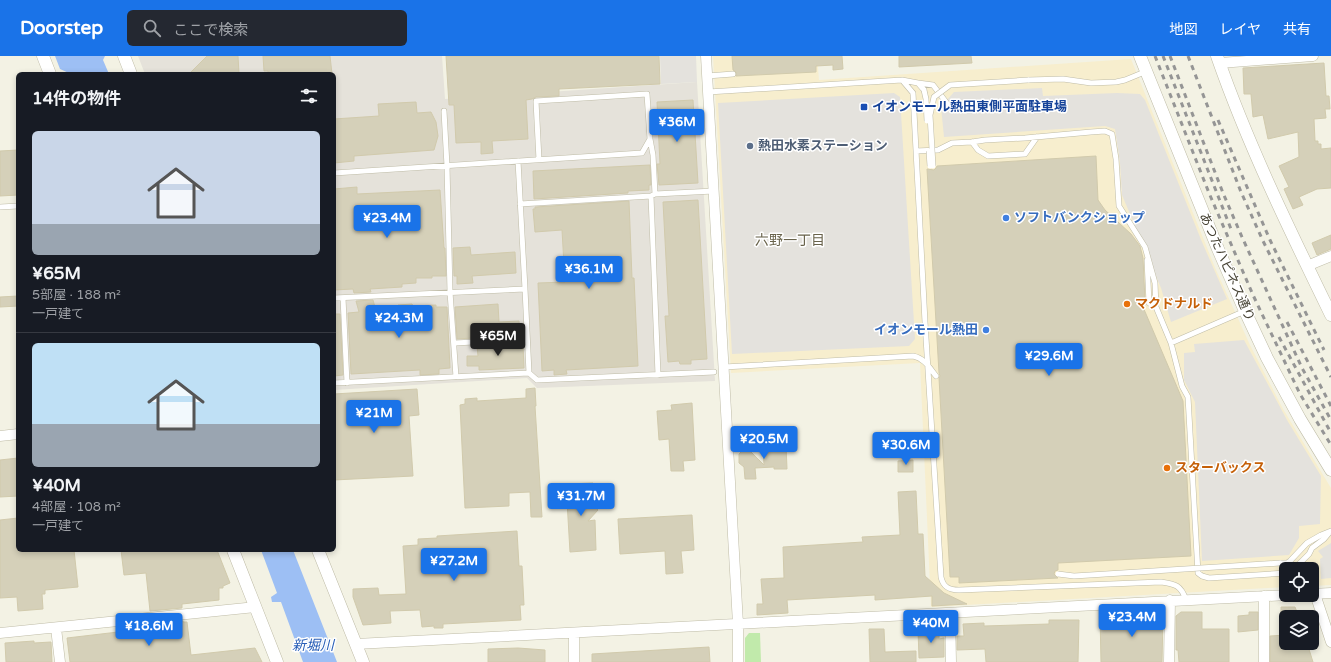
<!DOCTYPE html>
<html lang="ja">
<meta charset="utf-8">
<style>
:root{--surface:#171b24;--page:#242831;--text:#f1f3f6;--muted:#9ea1a6;--line:#363941;--accent:#1a73e8}
body{margin:0;font-family:"Varela Round","Noto Sans JP",sans-serif;background:var(--page);color:var(--text);height:100vh;display:flex;flex-direction:column;font-size:15px;white-space:nowrap}
*{box-sizing:border-box;margin:0}
p{font-size:13px;color:var(--muted)}
.icon{flex:none;width:22px;height:22px;fill:none;stroke:currentColor;stroke-width:2;stroke-linecap:round;stroke-linejoin:round}
.map{position:relative;flex:1;overflow:hidden}
.panel{position:absolute;left:16px;top:16px;width:320px;height:480px;display:flex;flex-direction:column;background:var(--surface);border-radius:6px;box-shadow:0 2px 6px #0003}
.panel>*{flex:none}
.controls{position:absolute;left:1279px;top:506px;display:grid;gap:8px}
.controls a{display:grid;place-items:center;width:40px;height:40px;border-radius:6px;background:var(--surface);box-shadow:0 2px 6px #0003;font-size:20px}
.price{position:absolute;translate:-50% -34px;padding:0 9px;border-radius:4px;background:var(--accent);color:#fff;font-size:13px;line-height:26px;filter:drop-shadow(0 1px 2px #0008)}
.price::after{content:'';position:absolute;left:50%;top:24px;width:12px;height:9px;margin-left:-6px;background:inherit;clip-path:polygon(0 0,100% 0,50% 100%)}
.price.active{background:#222;color:#fff}
ul{padding:0;list-style:none}
li{display:grid;align-content:center;gap:8px;height:212px;padding:0 16px}
li+li{border-top:1px solid var(--line)}
li span{display:grid;place-items:center;height:124px;border-radius:6px;color:#555}
li>.icon{margin-inline-start:auto}
span .icon{width:72px;height:72px;fill:#fffc;stroke-width:1}
li b{font-size:17px}
h2{display:flex;justify-content:space-between;align-items:center;height:48px;padding:0 16px;font-size:17px}
header{display:flex;align-items:center;gap:24px;box-sizing:border-box;height:56px;padding:0 20px;background:var(--accent);color:#fff}
header strong{font-size:19px}
nav{display:flex;gap:22px;margin-inline-start:auto;font-size:14px}
.search{width:280px;height:36px;background:var(--page);display:flex;align-items:center;gap:10px;box-sizing:border-box;padding:0 14px;border-radius:6px;color:var(--muted);font-size:15px}
.map>svg:first-child{display:block}
.commercial{fill:#f7eece}
.industrial{fill:#e5e2da}
.green{fill:#c1eaab}
.parking{fill:#e4e2dd}
.water{fill:#9dbff4}
.building{fill:#d5d0b9;stroke:#d1caac}
.lines{fill:none;stroke-linecap:round;stroke-linejoin:round}
.service-casing{stroke:#bfbca7;stroke-width:6}
.minor-casing{stroke:#bfbca7;stroke-width:11}
.tertiary-casing{stroke:#bfbca7;stroke-width:13}
.service{stroke:#fff;stroke-width:5}
.minor{stroke:#fff;stroke-width:10}
.tertiary{stroke:#fff;stroke-width:12}
.rail{stroke:#959595;stroke-width:3;stroke-dasharray:5 5;stroke-linecap:butt}
.service-bridge-casing{stroke:#bfbca7;stroke-width:6;stroke-linecap:butt}
.service-bridge{stroke:#fff;stroke-width:5}
.transit-dot{fill:#1a4fb4;stroke:#fff;stroke-width:1.5}
.service-dot{fill:#5c6f8a;stroke:#fff;stroke-width:1.5}
.shop-dot{fill:#3f7fe0;stroke:#fff;stroke-width:1.5}
.food-dot{fill:#e8710a;stroke:#fff;stroke-width:1.5}
.labels{text-anchor:middle;dominant-baseline:central;stroke-width:3;stroke-linejoin:round;paint-order:stroke}
.transit-label{font-size:13px;font-weight:bold;fill:#164399;stroke:#fff;text-anchor:start}
.service-label{font-size:13px;font-weight:bold;fill:#4e5e75;stroke:#fff;text-anchor:start}
.shop-label{font-size:13px;font-weight:bold;fill:#366cbe;stroke:#fff;text-anchor:start}
.street-label{font-size:13px;fill:#464234;stroke:#fff}
.food-label{font-size:13px;font-weight:bold;fill:#c56008;stroke:#fff;text-anchor:start}
.neighbourhood-label{font-size:14px;fill:#69634b;stroke:#fff}
.water-label{font-size:14px;font-style:italic;fill:#285eb7;stroke:#fff}
</style>
<header>
<strong>Doorstep</strong>
<div class="search"><svg class="icon" aria-label="search" viewBox="0 0 24 24"><circle cx="10" cy="10" r="6"/><path d="M15 15l6 6"/></svg>ここで検索</div>
<nav><a>地図</a><a>レイヤ</a><a>共有</a></nav>
</header>
<div class="map">
<svg width="1331" height="606" viewBox="0 0 1331 606">
<rect width="100%" height="100%" fill="#f3f2e4"/>
<path class="commercial" d="M713 0H817L819 24 1131 3 1216 214 1250 289 1283 353 1331 432V529L1312 530V513H1286V531L931 551 920 307 731 317Z"/>
<path class="industrial" d="M138 0H442L445 43 697 26 715 325 537 332 527 322 334 334V18H145Z"/>
<path class="green" d="M749 577H760L761 606H745V582Z"/>
<path class="parking" d="M660 0H696L697 26 661 28Z
M1042 32 1043 40 1117 37 1140 38 1145 44 1202 186 1227 243 1171 266 1161 232 1122 139 1120 107 1115 73 1105 70 944 81 941 51 954 36Z
M894 37 900 41 915 283 909 290 732 298 718 47Z
M1244 284 1287 364 1321 420 1320 468 1299 470V482L1289 499 1202 505 1195 346 1184 324V297L1195 296 1194 288Z
M1331 487V522L1321 523 1320 503 1323 501 1318 495Z"/>
<path class="water" d="M55 0H105L103 4 109 18H71L60 13Z
M261 494H293L337 606H303L281 546H272L271 541 277 537Z"/>
<path class="building" d="M207 0H238L239 18H189Z
M263 0H330L332 18H268V15H264Z
M446 0H659L660 28 559 33V40L536 41 532 43 526 44 528 83 492 85 493 97 481 98V86L456 87 454 49H449Z
M732 0H842L843 13 833 14V9L816 10V16L736 20V16L733 14Z
M899 0H971L972 7 899 11Z
M1324 7 1326 40H1329L1330 53H1325L1326 62 1314 63 1315 85H1318V88H1321V93L1331 92V132L1317 133 1299 141 1303 149 1293 153 1284 133 1289 131 1279 110 1299 101 1298 76 1268 83 1263 59 1253 61 1251 38H1244L1243 12Z
M693 44 698 127 659 129 657 108H660L657 46Z
M416 46 417 57 431 56 436 66 438 80 434 94 354 100V105L334 107V63L379 60 378 48Z
M18 94V139L0 140V95Z
M1096 100 1098 144 1105 154 1131 178 1140 190 1143 202 1145 245 1143 251 1183 345 1191 500 1058 507V514L1055 515 1054 518 1058 522 959 527V521H950L939 322 940 320 939 317 927 113 934 114 936 112 937 110Z
M650 109 651 129H649V134L628 135V137L534 143 533 115Z
M357 131V138L440 134 444 192H445L446 220H432V222H416V227L402 228V231L370 233 371 236 354 237 353 233 334 234V133Z
M698 144 707 303 691 304V308H680L679 305 668 306 665 260H669L663 146Z
M629 145 632 222H634L638 310 566 314 567 318 554 319V314L542 315 538 227 565 226 562 174 535 176 533 153H535V151Z
M1331 179V193L1317 199 1312 187Z
M470 191 471 199 515 196 516 217 472 220 473 227 457 228V220H454L453 192Z
M18 240V250L0 251V241Z
M373 244 376 255 399 254 398 249 412 248 413 250 436 249V251H447L450 312 439 313V318L420 319V314L351 318 348 257 359 256 356 245Z
M498 248 499 266 519 265 520 279 457 283 455 251Z
M334 258H340L343 319 334 320Z
M520 287V290H523L524 312 479 314V310H467V300H478L477 290Z
M535 332 536 350H535L542 461H531L530 436 509 437V450L465 452 460 349 465 348V343L477 342V345L526 342V333Z
M417 333 419 359 409 360 413 420 334 424V338Z
M692 347 695 404 683 405 684 415H671L669 383 659 384 657 355 672 354 671 349Z
M767 389H786L787 413H774V411L755 412 756 423H745L744 411 739 407V398L742 395 749 394 764 409 763 392 767 391Z
M18 402V440L0 441V404Z
M913 404V416H898V405Z
M593 427 594 450 598 454 588 465 595 464 596 494 570 496 566 428Z
M916 435 918 478H923L925 520 944 537 967 548 932 550V540L875 544V539L787 544 788 557 757 559V548H763L761 523 784 522 783 491 863 486 862 481 900 479 898 436Z
M692 459 694 494 681 495 683 517 666 518 665 495 620 498 618 463Z
M18 462V494H74L78 531 45 534V538H42L43 553 18 555 17 541 0 542V464Z
M517 475 519 510H522L524 549H520L521 564 443 568V572H434V570L422 571 420 554 390 555 391 567 363 569 353 541V533L378 532 379 539 406 538 403 490 418 489V483L437 482V480Z
M121 494H217L230 527 223 530V532H219V544L182 548V552L150 555 146 517 124 519Z
M1281 551H1295L1299 561H1281Z
M1160 556 1163 560 1162 606H1101L1100 559Z
M1181 556H1202V573H1229V606H1179L1178 594H1176V560Z
M1249 556H1258V574L1238 576V560L1249 559Z
M1049 564H1079L1078 606H986L985 593 957 594V580H964L963 568 984 567V570L1049 568Z
M183 565V566H187L191 599 255 592 262 606H70L67 582 152 572V568Z
M869 573H884L885 596 916 595V606H870Z
M918 574H939V583L944 582V601L919 602Z
M1286 579V587H1307L1313 606H1270V580Z
M34 585V587L51 586 52 606H6L5 587Z
M709 591 710 606H592V598Z
M518 592 545 594V606H488V593Z"/>
<g class="lines">
<g class="service-casing">
<path id="service" d="M707 20 733 18
M902 24 918 27 924 34
M1028 24 1063 23 1091 27 1116 26 1125 24 1147 15
M918 27 933 29 949 50
M708 36 902 24 913 37 925 266 941 521C943 531 949 534 959 534L1161 526C1175 528 1181 529 1186 544
M444 55 447 110 450 236 456 321
M650 83 653 99 655 138
M972 86 978 94 988 100 1025 98 1037 81
M916 95 938 94 952 87 972 86 985 84 1025 82 1091 76 1105 75 1112 78 1116 103 1119 150 1145 191 1155 227 1156 251 1171 287 1182 330 1188 341 1198 517 1202 520 1209 522 1286 517
M334 117 642 97 650 83 647 38 536 45 539 104
M651 140 655 138 714 135
M520 148 651 140 658 319
M0 151 18 150
M1147 204 1149 247 1156 251
M525 233 529 317 537 324 714 316
M334 242 525 233 518 105
M343 242 347 327
M455 287 527 283
M1171 287 1245 255
M724 311 913 300C924 302 929 311 936 320
M334 327 529 317
M1280 507H1287L1290 505 1307 487 1321 479 1331 475
M1294 513 1309 498 1312 492 1324 483 1329 477"/>
</g>
<g class="minor-casing">
<path id="minor" d="M706 0 738 568V606
M1220 7 1313 0
M1307 210 1331 200
M0 380 18 378
M1312 538 1331 537
M1315 538 1331 586
M1264 540V606
M950 557 951 606
M56 572 60 606
M0 577 256 551
M574 577V606
M356 588 1287 539
M1169 606 1170 544"/>
</g>
<g class="tertiary-casing">
<path id="tertiary" d="M43 0 50 18
M124 0 131 18
M1140 0 1218 193 1245 255 1267 302 1300 363 1331 414
M1217 0C1248 89 1290 175 1331 259
M233 494 277 606
M318 494 363 606"/>
</g>
<use href="#service" class="service"/>
<use href="#minor" class="minor"/>
<use href="#tertiary" class="tertiary"/>
<path class="rail" d="M1155 0 1209 137 1253 239 1300 338 1331 389
M1163 0 1231 173
M1170 0 1223 137 1242 181 1302 312 1331 364
M1188 0 1241 136 1263 185 1331 321
M1218 64 1270 184 1324 294
M1287 266 1331 350
M1279 281 1331 377"/>
<g class="service-bridge-casing">
<path id="service-bridge" d="M924 34 926 43 927 65
M929 95 930 110
M933 110 930 59 934 41 950 29 1028 24
M1058 518 1074 520 1280 507"/>
</g>
<use href="#service-bridge" class="service-bridge"/>
</g>
<rect class="transit-dot" x="860" y="47" width="8" height="8" rx="2"/>
<circle class="service-dot" cx="750" cy="90" r="4"/>
<g class="shop-dot">
<circle cx="1006" cy="162" r="4"/>
<circle cx="986" cy="274" r="4"/>
</g>
<g class="food-dot">
<circle cx="1127" cy="248" r="4"/>
<circle cx="1167" cy="412" r="4"/>
</g>
<g class="labels">
<g class="transit-label">
<text x="872" y="51">イオンモール熱田東側平面駐車場</text>
</g>
<g class="service-label">
<text x="758" y="90">熱田水素ステーション</text>
</g>
<g class="shop-label">
<text x="1014" y="162">ソフトバンクショップ</text>
<text x="978" y="274" text-anchor="end">イオンモール熱田</text>
</g>
<g class="street-label">
<text transform="translate(1227 211) rotate(66)">あつたハピネス通り</text>
</g>
<g class="food-label">
<text x="1135" y="248">マクドナルド</text>
<text x="1175" y="412">スターバックス</text>
</g>
<g class="neighbourhood-label">
<text x="790" y="184">六野一丁目</text>
</g>
<g class="water-label">
<text x="313" y="589">新堀川</text>
</g>
</g>
</svg>
<div class="controls">
<a><svg class="icon" aria-label="locate" viewBox="0 0 24 24"><circle cx="12" cy="12" r="6"/><path d="M12 2v4M12 18v4M2 12h4M18 12h4"/></svg></a>
<a><svg class="icon" aria-label="layers" viewBox="0 0 24 24"><path d="M12 4l9 5-9 5-9-5zM3 14l9 5 9-5"/></svg></a>
</div>
<b class="price" style="left:677px;top:87px">¥36M</b>
<b class="price" style="left:387px;top:183px">¥23.4M</b>
<b class="price" style="left:589px;top:234px">¥36.1M</b>
<b class="price" style="left:399px;top:283px">¥24.3M</b>
<b class="price active" style="left:498px;top:301px">¥65M</b>
<b class="price" style="left:1049px;top:321px">¥29.6M</b>
<b class="price" style="left:374px;top:378px">¥21M</b>
<b class="price" style="left:764px;top:404px">¥20.5M</b>
<b class="price" style="left:906px;top:410px">¥30.6M</b>
<b class="price" style="left:581px;top:461px">¥31.7M</b>
<b class="price" style="left:454px;top:526px">¥27.2M</b>
<b class="price" style="left:1132px;top:582px">¥23.4M</b>
<b class="price" style="left:931px;top:588px">¥40M</b>
<b class="price" style="left:149px;top:591px">¥18.6M</b>
<section class="panel">
<h2>14件の物件<svg class="icon" aria-label="filters" viewBox="0 0 24 24"><path d="M4 7h16M4 17h16"/><circle cx="9" cy="7" r="2"/><circle cx="15" cy="17" r="2"/></svg></h2>
<ul>
<li><span style="background:linear-gradient(#c9d6e8 75%,#9aa5b1 0)"><svg class="icon" aria-label="home" viewBox="0 0 24 24"><path d="M3 11l9-7 9 7M6 9v11h12V9"/></svg></span><div><b>¥65M</b><p>5部屋 · 188 m²</p><p>一戸建て</p></div></li>
<li><span style="background:linear-gradient(#bfe0f5 65%,#9aa5b1 0)"><svg class="icon" aria-label="home" viewBox="0 0 24 24"><path d="M3 11l9-7 9 7M6 9v11h12V9"/></svg></span><div><b>¥40M</b><p>4部屋 · 108 m²</p><p>一戸建て</p></div></li>
</ul>
</section>
</div>
